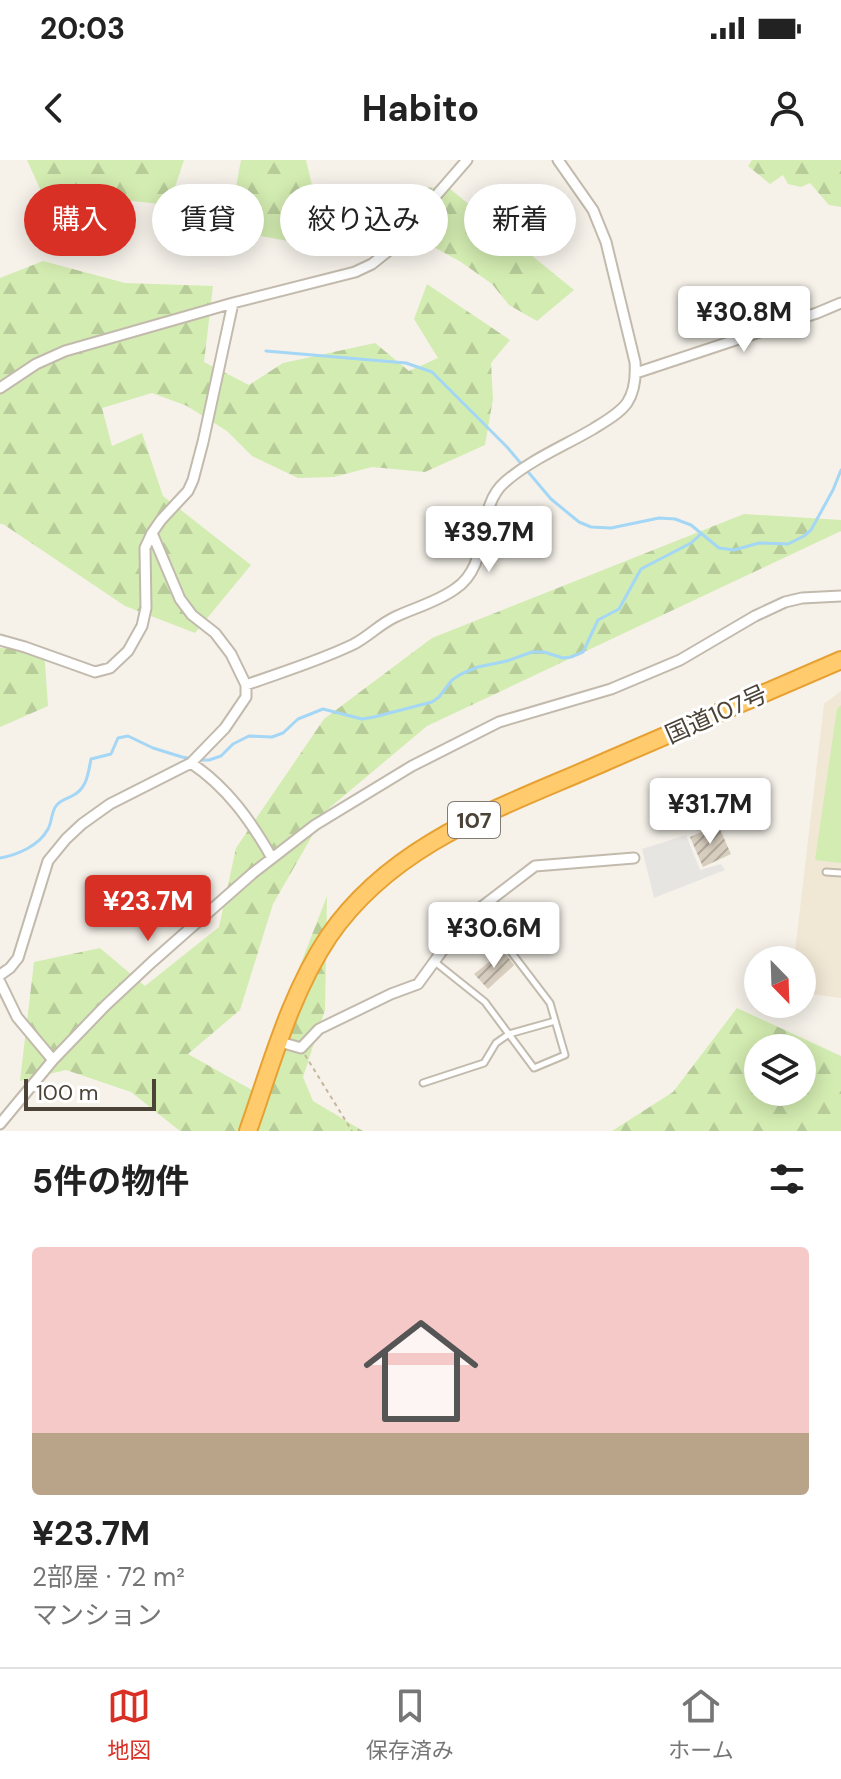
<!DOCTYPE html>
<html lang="ja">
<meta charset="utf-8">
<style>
:root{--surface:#fff;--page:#f2f2f2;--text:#222;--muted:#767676;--line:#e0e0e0;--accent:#d93025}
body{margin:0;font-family:"DM Sans","Noto Sans JP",sans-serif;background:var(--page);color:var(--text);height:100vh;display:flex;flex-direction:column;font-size:30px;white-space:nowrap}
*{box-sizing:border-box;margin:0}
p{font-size:26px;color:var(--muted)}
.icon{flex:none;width:44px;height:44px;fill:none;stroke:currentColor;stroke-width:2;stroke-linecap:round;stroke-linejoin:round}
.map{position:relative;height:971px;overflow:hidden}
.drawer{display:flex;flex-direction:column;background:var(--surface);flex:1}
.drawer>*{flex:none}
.guide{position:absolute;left:24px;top:24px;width:794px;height:72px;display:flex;gap:16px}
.needle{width:52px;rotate:157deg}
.controls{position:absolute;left:744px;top:786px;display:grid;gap:16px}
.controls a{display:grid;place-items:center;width:72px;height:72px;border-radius:50%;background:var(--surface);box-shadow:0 4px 20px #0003;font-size:40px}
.scale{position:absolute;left:24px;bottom:20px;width:132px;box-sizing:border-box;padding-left:8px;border:4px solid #4b4337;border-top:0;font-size:22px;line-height:28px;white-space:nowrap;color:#4b4337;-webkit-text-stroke:6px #fff;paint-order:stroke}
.price{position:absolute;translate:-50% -68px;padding:0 18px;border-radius:8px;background:#fff;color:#222;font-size:26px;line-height:52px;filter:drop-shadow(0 2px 4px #0008)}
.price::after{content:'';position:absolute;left:50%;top:48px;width:24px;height:18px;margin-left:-12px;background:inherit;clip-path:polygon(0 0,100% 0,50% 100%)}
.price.selected{background:var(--accent);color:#fff}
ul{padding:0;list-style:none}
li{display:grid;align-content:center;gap:16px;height:424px;padding:0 32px}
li+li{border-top:2px solid var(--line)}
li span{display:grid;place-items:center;height:248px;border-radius:8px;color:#555}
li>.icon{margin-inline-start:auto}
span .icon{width:144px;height:144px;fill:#fffc;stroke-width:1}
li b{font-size:34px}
h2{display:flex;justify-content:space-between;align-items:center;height:96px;padding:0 32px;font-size:34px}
.chip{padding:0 28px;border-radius:36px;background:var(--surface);box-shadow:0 4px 20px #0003;font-size:28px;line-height:72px}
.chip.selected{background:var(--accent);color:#fff}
.status{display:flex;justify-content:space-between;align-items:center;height:56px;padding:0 40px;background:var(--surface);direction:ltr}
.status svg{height:22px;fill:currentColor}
header{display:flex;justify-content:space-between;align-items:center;height:104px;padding:0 32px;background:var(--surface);font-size:36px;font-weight:700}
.tabs{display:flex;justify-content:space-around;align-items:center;height:112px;border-top:2px solid var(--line);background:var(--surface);font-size:22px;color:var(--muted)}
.tabs a{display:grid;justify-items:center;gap:4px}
.tabs .selected{color:var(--accent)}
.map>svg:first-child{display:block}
.education{fill:#f0e7d4}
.forest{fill:url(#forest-firs);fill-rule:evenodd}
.pitch{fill:#d3ecb1}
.parking{fill:#e7e5e2}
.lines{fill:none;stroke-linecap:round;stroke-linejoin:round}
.stream{stroke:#a4d6f5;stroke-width:3}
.building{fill:url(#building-hatch)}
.lane-casing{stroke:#c2baac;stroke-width:9}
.street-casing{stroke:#c2baac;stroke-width:13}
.highway-casing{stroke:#e7a133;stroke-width:20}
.path{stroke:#c5b69c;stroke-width:2;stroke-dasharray:4 4;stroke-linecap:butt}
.lane{stroke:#fff;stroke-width:5}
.street{stroke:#fff;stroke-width:9}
.highway{stroke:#ffcb6c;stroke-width:16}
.labels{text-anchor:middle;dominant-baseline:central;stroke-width:6;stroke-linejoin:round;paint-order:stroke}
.shield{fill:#fff;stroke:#817b73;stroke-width:2}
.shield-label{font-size:22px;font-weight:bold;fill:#4b4337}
.street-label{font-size:24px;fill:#4b4337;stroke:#fff}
</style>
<div class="status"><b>20:03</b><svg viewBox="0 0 49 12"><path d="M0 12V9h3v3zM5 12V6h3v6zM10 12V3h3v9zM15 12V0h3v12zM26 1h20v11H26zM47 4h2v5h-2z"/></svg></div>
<header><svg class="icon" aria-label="back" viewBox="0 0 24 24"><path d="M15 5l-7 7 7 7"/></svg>Habito<svg class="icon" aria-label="person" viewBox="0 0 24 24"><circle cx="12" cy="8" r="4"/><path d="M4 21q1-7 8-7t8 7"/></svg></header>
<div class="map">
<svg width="841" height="971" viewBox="0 0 841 971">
<defs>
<pattern id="forest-firs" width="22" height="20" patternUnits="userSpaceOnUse" patternTransform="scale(2)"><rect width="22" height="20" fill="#d3ecb1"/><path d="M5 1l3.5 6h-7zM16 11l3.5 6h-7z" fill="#b7cc99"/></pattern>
<pattern id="building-hatch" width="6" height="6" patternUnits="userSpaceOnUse" patternTransform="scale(2)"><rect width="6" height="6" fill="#d8cebf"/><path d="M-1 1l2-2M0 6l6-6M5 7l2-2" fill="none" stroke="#b1a99c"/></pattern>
</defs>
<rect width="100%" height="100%" fill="#f6f2ea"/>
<path class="education" d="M841 531V838L802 833V800H794L824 544Z"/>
<path class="forest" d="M27 0H184L169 45 41 31Z
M241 0H306L312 25 449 28 574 130 537 161 509 145 492 124 461 102 432 86 397 73 365 80 341 91 239 72 231 54Z
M752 0H841V47L829 45 810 23 801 27 788 24 783 15 770 24 748 6Z
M43 101 125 123 213 126 204 202 249 225 283 203 375 183 409 211 438 198 414 159 427 124 510 180 491 203 493 239 485 285 425 312 372 307 334 317 298 318 252 296 227 271 187 246 152 233 102 248 112 286 142 273 163 336 251 405 195 473 125 446 3 364H0V118Z
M744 354 841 360V371L427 566 327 650 273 744 240 850 188 894 252 930 327 736 325 850 303 917 313 941 363 971H180L131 932 66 910 20 921 34 802 100 788 145 826 219 767 236 688 324 559 432 478Z
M0 488 44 490 48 546 0 567Z
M737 848 841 896V971H612L673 932ZM758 888H802V932H758Z"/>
<path class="pitch" d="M841 545V703L815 700 837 549Z"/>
<path class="parking" d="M686 675 700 710 721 704 725 710 654 738 642 689Z"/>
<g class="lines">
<path class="stream" d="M266 191 406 203 432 212 507 287 551 339 579 362 591 367 611 368 659 358 675 359 691 365 719 388 734 390 759 383 788 384 804 376 811 370 833 330 841 310
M0 698C17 695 39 686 48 669 52 662 51 653 56 646 60 640 66 639 72 636 87 629 88 614 91 599L111 594 118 578 128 576 153 588 182 597 199 600H209L221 596 233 584 249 576 272 577 283 573 298 559 323 549 362 559 374 557 432 542 439 537 452 520 461 514 478 507 507 501 532 492H544L563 498 571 497 583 492 598 460 619 449 641 409 691 383 701 374"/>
</g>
<path class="building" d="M718 665 731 694 703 707 690 677Z
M503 791 514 805 488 829 474 814Z"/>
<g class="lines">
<g class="lane-casing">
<path id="lane" d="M826 712 841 713
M435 802 485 842 534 908 565 895 550 843 479 750
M423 923 484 903 496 883 509 874 555 861"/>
</g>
<g class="street-casing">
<path id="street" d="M636 213 817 153 841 143
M0 228 36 204 65 191 233 143 355 112 372 104 387 92 467 0
M0 480 25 487 95 512 110 508 128 491 142 466 146 448 145 388 152 373 161 360 188 331 193 320 203 282 233 143
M246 525C282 512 319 501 354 484 369 476 380 464 395 457 414 448 437 442 455 429 493 404 474 348 505 322 530 300 564 286 593 269 604 262 619 254 627 243 635 231 636 216 635 202L606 82 593 50 558 0
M191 603C227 627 251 661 272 698
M0 815 10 808 18 798 48 701 66 679 82 664 110 644 191 603 225 568 246 537V525L231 494 215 473 192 455 180 439 152 373
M0 822 17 857 53 900
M280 882 301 888 319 869 391 834 418 824 450 780 471 755 535 706 634 698
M0 964 53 900 105 846 152 802 253 713 315 665 412 606 499 562 611 529 680 500 755 456 785 442 802 438 841 436"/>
</g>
<g class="highway-casing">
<path id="highway" d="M248 971C271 906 290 834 329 776 395 680 506 646 607 601 685 567 763 533 841 500"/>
</g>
<path class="path" d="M305 895 352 971"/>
<use href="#lane" class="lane"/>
<use href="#street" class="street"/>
<use href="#highway" class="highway"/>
</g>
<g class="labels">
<rect class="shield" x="448" y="642" width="52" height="36" rx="6"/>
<g class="shield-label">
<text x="474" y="660">107</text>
</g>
<g class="street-label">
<text transform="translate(716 554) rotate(-24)">国道107号</text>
</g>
</g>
</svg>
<div class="controls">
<a><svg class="needle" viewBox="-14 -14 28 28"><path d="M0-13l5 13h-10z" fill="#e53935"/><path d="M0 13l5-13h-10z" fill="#767676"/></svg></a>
<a><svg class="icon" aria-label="layers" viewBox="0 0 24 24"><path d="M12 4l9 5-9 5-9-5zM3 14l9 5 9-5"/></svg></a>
</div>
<div class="scale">100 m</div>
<b class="price" style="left:744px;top:194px">¥30.8M</b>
<b class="price" style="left:489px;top:414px">¥39.7M</b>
<b class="price" style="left:710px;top:686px">¥31.7M</b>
<b class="price selected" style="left:148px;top:783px">¥23.7M</b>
<b class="price" style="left:494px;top:810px">¥30.6M</b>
<div class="guide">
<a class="chip selected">購入</a>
<a class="chip">賃貸</a>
<a class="chip">絞り込み</a>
<a class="chip">新着</a>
</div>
</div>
<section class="drawer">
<h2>5件の物件<svg class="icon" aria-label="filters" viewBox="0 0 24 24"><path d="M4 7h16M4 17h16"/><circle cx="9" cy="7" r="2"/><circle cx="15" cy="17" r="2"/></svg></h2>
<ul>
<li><span style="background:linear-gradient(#f6c9c9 75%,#b9a48a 0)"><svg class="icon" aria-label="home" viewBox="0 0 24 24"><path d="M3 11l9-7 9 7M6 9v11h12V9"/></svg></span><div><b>¥23.7M</b><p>2部屋 · 72 m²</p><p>マンション</p></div></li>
</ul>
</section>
<nav class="tabs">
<a class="selected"><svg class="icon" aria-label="map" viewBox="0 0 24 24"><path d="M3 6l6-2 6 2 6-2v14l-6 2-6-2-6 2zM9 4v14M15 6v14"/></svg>地図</a>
<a><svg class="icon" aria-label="saved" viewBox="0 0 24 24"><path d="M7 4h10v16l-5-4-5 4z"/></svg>保存済み</a>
<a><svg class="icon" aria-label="home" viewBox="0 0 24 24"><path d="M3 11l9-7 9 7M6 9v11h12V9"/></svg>ホーム</a>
</nav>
